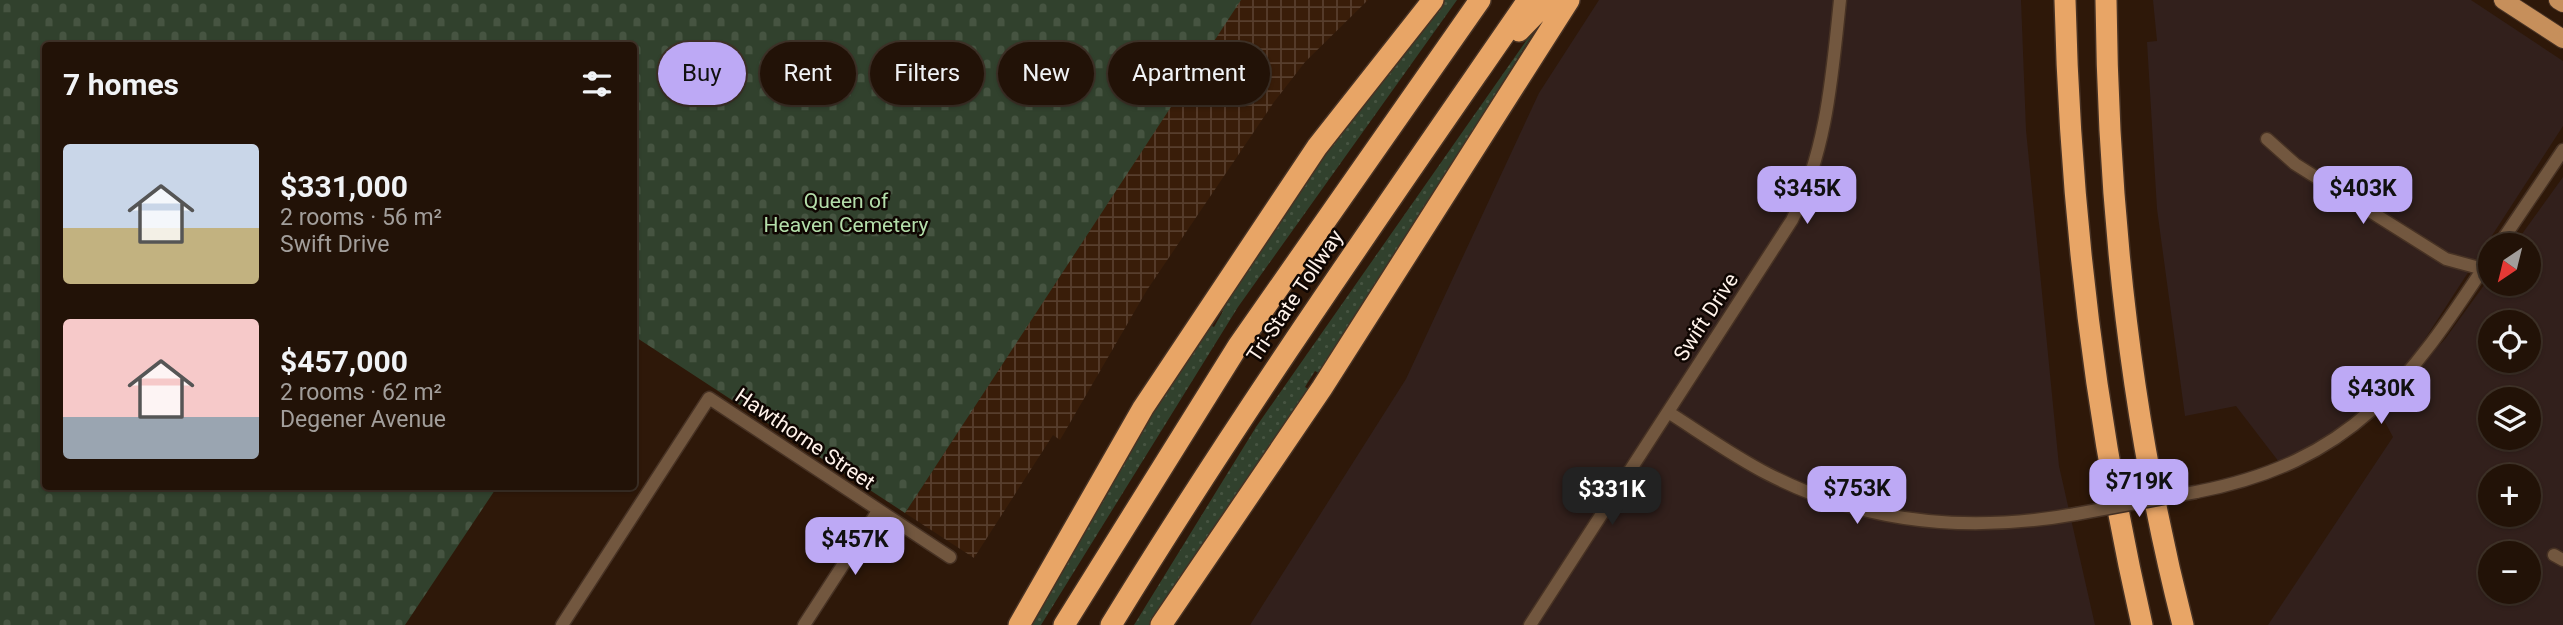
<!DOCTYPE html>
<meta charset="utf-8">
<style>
:root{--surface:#221207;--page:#2a1b11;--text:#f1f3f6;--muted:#a29e9b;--line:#3f3228;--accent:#bda9f5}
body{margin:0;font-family:Roboto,sans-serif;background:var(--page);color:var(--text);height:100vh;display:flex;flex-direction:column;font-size:26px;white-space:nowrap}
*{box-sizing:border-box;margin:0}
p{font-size:23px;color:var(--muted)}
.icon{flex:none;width:38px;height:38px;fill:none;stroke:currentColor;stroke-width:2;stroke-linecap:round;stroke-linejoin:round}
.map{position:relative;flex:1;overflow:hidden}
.side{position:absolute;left:42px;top:42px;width:595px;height:448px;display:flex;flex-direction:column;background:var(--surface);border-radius:7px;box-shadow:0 2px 5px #0004,0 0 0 2px var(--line)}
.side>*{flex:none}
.top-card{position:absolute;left:658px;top:42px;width:665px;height:63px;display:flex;gap:14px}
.needle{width:46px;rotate:215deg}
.fabs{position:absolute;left:2478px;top:233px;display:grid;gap:14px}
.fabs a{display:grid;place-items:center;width:63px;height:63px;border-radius:50%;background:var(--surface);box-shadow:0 2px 5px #0004,0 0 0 2px var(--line);font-size:35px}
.price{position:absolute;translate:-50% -60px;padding:0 16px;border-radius:14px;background:var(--accent);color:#111;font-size:23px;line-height:46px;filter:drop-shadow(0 2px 4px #0008)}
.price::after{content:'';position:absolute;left:50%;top:42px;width:21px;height:16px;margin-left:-10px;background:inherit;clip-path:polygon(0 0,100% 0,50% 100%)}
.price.selected{background:#222;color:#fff}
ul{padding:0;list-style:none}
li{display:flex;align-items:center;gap:21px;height:175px;padding:0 21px}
li span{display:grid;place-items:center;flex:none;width:196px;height:140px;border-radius:7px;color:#555}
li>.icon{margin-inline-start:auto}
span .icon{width:84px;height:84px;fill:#fffc;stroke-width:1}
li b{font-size:30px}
h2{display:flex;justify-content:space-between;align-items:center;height:84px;padding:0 21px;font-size:30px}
.chip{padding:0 24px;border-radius:32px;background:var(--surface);box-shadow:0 2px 5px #0004,0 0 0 2px var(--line);font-size:24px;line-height:63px}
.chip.selected{background:var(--accent);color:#111}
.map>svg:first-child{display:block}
.commercial{fill:#32201c;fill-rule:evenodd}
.industrial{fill:url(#industrial-grid)}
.grass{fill:url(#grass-dots)}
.cemetery{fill:url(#cemetery-stones)}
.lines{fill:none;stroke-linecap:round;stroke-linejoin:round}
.street-casing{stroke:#473224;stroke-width:15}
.primary-casing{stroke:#473224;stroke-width:20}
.highway-casing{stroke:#473224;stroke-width:24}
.street{stroke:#72573f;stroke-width:12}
.primary{stroke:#c68f5b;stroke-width:18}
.highway{stroke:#e8a566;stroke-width:21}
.street-bridge-casing{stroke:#473224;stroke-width:15;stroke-linecap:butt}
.street-bridge{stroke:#72573f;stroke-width:12}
.labels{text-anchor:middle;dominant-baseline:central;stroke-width:5;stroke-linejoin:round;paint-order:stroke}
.park-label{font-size:21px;fill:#b4deaa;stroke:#0f0602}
.street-label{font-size:21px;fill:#fff2ea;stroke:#0f0602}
</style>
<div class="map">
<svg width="2563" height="625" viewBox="0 0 2563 625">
<defs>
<pattern id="industrial-grid" width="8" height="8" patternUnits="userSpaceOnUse" patternTransform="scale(1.75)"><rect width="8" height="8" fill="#391d09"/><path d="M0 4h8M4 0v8" fill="none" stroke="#573e2d"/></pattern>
<pattern id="grass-dots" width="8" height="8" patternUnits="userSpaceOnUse" patternTransform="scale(1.75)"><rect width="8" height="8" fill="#31412d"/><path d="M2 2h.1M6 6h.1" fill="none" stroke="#465441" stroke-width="1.8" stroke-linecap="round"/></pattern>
<pattern id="cemetery-stones" width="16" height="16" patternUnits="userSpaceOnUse" patternTransform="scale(1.75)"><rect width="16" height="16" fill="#31412d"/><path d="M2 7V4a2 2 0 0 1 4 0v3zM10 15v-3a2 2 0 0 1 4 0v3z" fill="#465441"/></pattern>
</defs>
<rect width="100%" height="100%" fill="#2e1809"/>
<path class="commercial" d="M1599 0H2021L2026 130 2059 466 2095 625H1250L1406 379 1539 93Z
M2153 0H2471L2563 61V126L2412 359 2383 395 2347 425 2315 446 2279 462 2236 406 2185 416 2157 209 2147 42 2157 41Z
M2563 177V625H2268L2393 437 2379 411 2445 339 2490 277V284H2529V245H2514ZM2490 322H2529V360H2490ZM2490 399H2529V438H2490ZM2490 476H2529V514H2490ZM2490 553H2529V592H2490Z"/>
<path class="industrial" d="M1239 0H1368L1305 62 1274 102 1147 290 1060 440 1053 435 974 558 905 513Z"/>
<path class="grass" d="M1442 0H1457L1238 307 1041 625H1028L1112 477 1208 324 1214 327 1223 311 1216 306 1283 216 1298 188Z
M1549 8 1321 374 1315 371 1305 387 1313 392 1237 494 1230 510 1149 625H1134L1256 427Z"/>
<path class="cemetery" d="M0 0H1241L905 513 634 336V46H46V486L497 487 405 625H0Z"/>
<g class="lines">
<g class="street-casing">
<path id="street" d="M2267 139 2295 164 2446 259 2483 269
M2499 245 2563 150
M1668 412C1701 433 1733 456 1768 474 1865 524 1970 533 2076 514
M2196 492C2352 462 2408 383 2490 258
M2554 555 2563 560
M562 625 709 398 950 557
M804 625 878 511
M1530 625 1792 220C1827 150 1832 76 1840 0"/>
</g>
<g class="primary-casing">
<path id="primary" d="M2503 0 2563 39
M2558 0 2563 3"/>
</g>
<g class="highway-casing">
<path id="highway" d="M2065 0C2070 211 2095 419 2142 625
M2106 0C2108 209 2131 422 2183 625
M1519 31 1549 0
M1019 625 1143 408 1317 147 1433 0
M1064 625 1238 346 1480 0
M1111 625C1242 411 1386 206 1528 0
M1161 625 1322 388 1569 0"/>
</g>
<use href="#street" class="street"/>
<use href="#primary" class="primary"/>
<use href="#highway" class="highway"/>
<g class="street-bridge-casing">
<path id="street-bridge" d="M2076 514 2196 492"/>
</g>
<use href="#street-bridge" class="street-bridge"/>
</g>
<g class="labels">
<g class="park-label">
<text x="846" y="201">Queen of<tspan x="846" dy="24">Heaven Cemetery</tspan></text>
</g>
<g class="street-label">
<text transform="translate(1295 296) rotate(-56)">Tri-State Tollway</text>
<text transform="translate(1706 317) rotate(-57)">Swift Drive</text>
<text transform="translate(805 439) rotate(34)">Hawthorne Street</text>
</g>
</g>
</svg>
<div class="fabs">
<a><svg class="needle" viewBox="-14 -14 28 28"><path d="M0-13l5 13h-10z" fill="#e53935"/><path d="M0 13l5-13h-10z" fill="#a29e9b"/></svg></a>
<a><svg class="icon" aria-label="locate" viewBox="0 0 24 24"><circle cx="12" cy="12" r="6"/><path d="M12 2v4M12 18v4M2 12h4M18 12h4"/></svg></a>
<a><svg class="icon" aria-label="layers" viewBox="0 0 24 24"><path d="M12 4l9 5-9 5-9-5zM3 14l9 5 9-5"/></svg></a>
<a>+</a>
<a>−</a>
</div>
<b class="price" style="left:1807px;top:226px">$345K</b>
<b class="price" style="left:2363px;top:226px">$403K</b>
<b class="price" style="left:2381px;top:426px">$430K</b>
<b class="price" style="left:2139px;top:519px">$719K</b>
<b class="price" style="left:1857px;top:526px">$753K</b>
<b class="price selected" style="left:1612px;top:527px">$331K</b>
<b class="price" style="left:855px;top:577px">$457K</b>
<div class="top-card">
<a class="chip selected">Buy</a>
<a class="chip">Rent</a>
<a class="chip">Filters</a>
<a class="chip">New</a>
<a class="chip">Apartment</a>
</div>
<section class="side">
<h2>7 homes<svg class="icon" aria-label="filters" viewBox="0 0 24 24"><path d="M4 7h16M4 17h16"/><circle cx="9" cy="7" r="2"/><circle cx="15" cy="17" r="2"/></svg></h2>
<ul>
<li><span style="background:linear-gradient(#c9d6e8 60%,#c2b280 0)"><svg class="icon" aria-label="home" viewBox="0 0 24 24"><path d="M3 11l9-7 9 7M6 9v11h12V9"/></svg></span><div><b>$331,000</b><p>2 rooms · 56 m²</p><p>Swift Drive</p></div></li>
<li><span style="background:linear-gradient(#f6c9c9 70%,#9aa5b1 0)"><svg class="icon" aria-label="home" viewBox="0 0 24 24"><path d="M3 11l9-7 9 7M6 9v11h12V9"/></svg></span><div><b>$457,000</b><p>2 rooms · 62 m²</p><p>Degener Avenue</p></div></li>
</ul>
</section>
</div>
